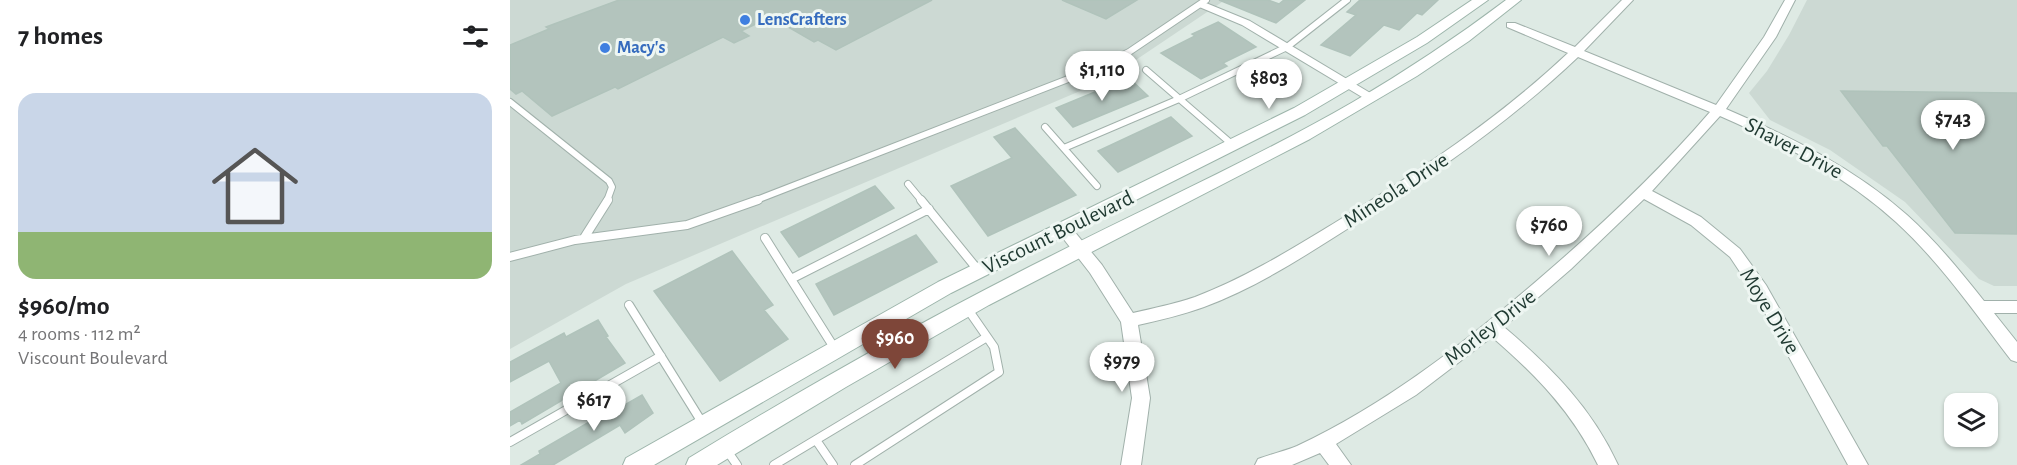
<!DOCTYPE html>
<meta charset="utf-8">
<style>
:root{--surface:#fff;--page:#f6f6f6;--text:#202124;--muted:#757577;--accent:#7e4639}
body{margin:0;font-family:"Alegreya Sans",sans-serif;background:var(--page);color:var(--text);height:100vh;display:flex;flex-direction:column;font-size:22px;white-space:nowrap}
*{box-sizing:border-box;margin:0}
p{font-size:20px;color:var(--muted)}
.icon{flex:none;width:33px;height:33px;fill:none;stroke:currentColor;stroke-width:2;stroke-linecap:round;stroke-linejoin:round}
.map{position:relative;flex:1;overflow:hidden}
.panel{display:flex;flex-direction:column;background:var(--surface);width:510px}
.panel>*{flex:none}
.buttons{position:absolute;left:1434px;top:393px;display:grid;gap:12px}
.buttons a{display:grid;place-items:center;width:54px;height:54px;border-radius:12px;background:var(--surface);box-shadow:0 2px 4px #0004;font-size:30px}
.price{position:absolute;translate:-50% -51px;padding:0 14px;border-radius:21px;background:#fff;color:#222;font-size:20px;line-height:39px;filter:drop-shadow(0 2px 3px #0008)}
.price::after{content:'';position:absolute;left:50%;top:36px;width:18px;height:14px;margin-left:-9px;background:inherit;clip-path:polygon(0 0,100% 0,50% 100%)}
.price.current{background:var(--accent);color:#fff}
ul{padding:0;list-style:none}
li{display:grid;align-content:center;gap:12px;height:318px;padding:0 18px}
li span{display:grid;place-items:center;height:186px;border-radius:18px;color:#555}
li>.icon{margin-inline-start:auto}
span .icon{width:108px;height:108px;fill:#fffc;stroke-width:1}
li b{font-size:26px}
h2{display:flex;justify-content:space-between;align-items:center;height:72px;padding:0 18px;font-size:26px}
main{display:flex;flex:1;min-height:0}
.map>svg:first-child{display:block}
.built{fill:#ccd9d3}
.building{fill:#b3c4bd;stroke:#b0c3bb;stroke-width:1.5}
.lines{fill:none;stroke-linecap:round;stroke-linejoin:round}
.lane-far1-casing{stroke:#a1b1ab;stroke-width:8}
.lane-casing{stroke:#a1b1ab;stroke-width:10}
.street-casing{stroke:#a1b1ab;stroke-width:2}
.secondary-casing{stroke:#9db5ab;stroke-width:2}
.lane-far1{stroke:#fff;stroke-width:6}
.lane{stroke:#fff;stroke-width:8}
.street{fill:#fff;fill-rule:evenodd}
.secondary{fill:#fff;fill-rule:evenodd}
.shop-dot{fill:#3f7fe0;stroke:#eef6f2;stroke-width:2}
.labels{text-anchor:middle;dominant-baseline:central;stroke-width:6;stroke-linejoin:round;paint-order:stroke}
.far-shop-label{font-size:18px;font-weight:bold;fill:#366cbe;stroke:#eef6f2;text-anchor:start}
.street-label{font-size:22px;fill:#1f3931;stroke:#eef6f2}
</style>
<main>
<section class="panel">
<h2>7 homes<svg class="icon" aria-label="filters" viewBox="0 0 24 24"><path d="M4 7h16M4 17h16"/><circle cx="9" cy="7" r="2"/><circle cx="15" cy="17" r="2"/></svg></h2>
<ul>
<li><span style="background:linear-gradient(#c9d6e8 75%,#8fb573 0)"><svg class="icon" aria-label="home" viewBox="0 0 24 24"><path d="M3 11l9-7 9 7M6 9v11h12V9"/></svg></span><div><b>$960/mo</b><p>4 rooms · 112 m²</p><p>Viscount Boulevard</p></div></li>
</ul>
</section>
<div class="map">
<svg width="1507" height="465" viewBox="0 0 1507 465">
<rect width="100%" height="100%" fill="#deeae4"/>
<path class="built" d="M0 0H715L596 80 116 284 0 349Z
M1297 0H1507V286H1484L1469 279 1395 202 1320 150 1260 120 1239 93 1257 71 1279 35Z"/>
<path class="building" d="M109 0H422L326 50 308 40 304 42 261 17 231 31 239 36 224 43 213 37 108 89 105 87 42 116 12 91 6 94 0 89V45L39 29 36 27Z
M552 0H627L596 19Z
M709 0H758L769 4 774 0H795L766 23Z
M850 0H928L912 15 907 13 889 30 874 25 840 56 811 45 846 15 837 12Z
M708 22 746 47 713 63 717 66 691 79 651 53 685 36 682 34Z
M619 78 638 96 563 127 546 108Z
M1331 91 1507 93V234L1445 233 1377 146H1373Z
M661 117 682 136 608 172 588 151Z
M505 128 566 195 478 236 441 186 502 158 484 137Z
M365 186 384 208 289 257 271 232Z
M406 235 427 262 324 315 306 284Z
M222 251 263 305 254 310 278 339 210 381 144 291Z
M88 320 98 336 96 337 115 363 12 424 10 420 0 426V412L51 383 39 361 0 382V362L54 333 56 337Z
M132 395 143 413 115 433 110 425 43 465H11L30 454 29 451 98 411 99 414Z"/>
<g class="lines">
<g class="lane-far1-casing">
<path id="lane-far1" d="M636 70 724 146
M0 102 99 181 102 187 97 201
M535 127 587 186
M554 148 669 99 777 47 837 0
M398 184 412 201
M244 201 589 67 619 52 696 0"/>
</g>
<g class="lane-casing">
<path id="lane" d="M411 200 468 270
M74 238 98 200
M255 238 325 349
M0 257 65 240 177 225 248 200
M281 279 419 209
M119 305 193 424
M306 440 323 465
M0 442 151 356
M216 449 227 465
M264 465 477 337
M345 465 489 372 484 347 457 308"/>
</g>
<g class="street-casing">
<path id="street" d="M1112 0H1123L1074 51 1206 105 1254 37 1275 0H1285L1266 37 1216 109C1281 137 1344 168 1397 215 1426 241 1450 271 1474 301H1507V313H1484L1507 342V362L1501 360C1465 313 1430 262 1386 222 1335 176 1274 144 1210 116L1142 191 1191 217 1230 249 1256 285 1358 465H1338L1244 293 1220 257 1181 225 1134 199 1061 269 994 327C1041 367 1082 408 1108 465H1088C1063 413 1026 375 982 337L906 395 826 444 841 465H819L810 453 782 465H745L748 459C761 454 775 451 787 446 879 403 961 338 1037 272 1095 222 1150 170 1200 112L1068 57C1003 119 929 171 853 219 802 251 751 286 694 307 672 315 650 320 628 325L640 398 631 465H611L622 398 611 322 580 273 549 233 547 229 549 225H559L592 265 623 313C644 308 665 304 685 297 735 278 780 250 826 222 908 172 988 119 1058 53L997 27V23H1005L1065 47Z
M691 1 740 21 867 97 861 101 857 100 732 25 687 6 686 4Z"/>
</g>
<g class="secondary-casing">
<path id="secondary" d="M962 0H978L917 43 795 115 441 293 144 465H113L116 458 428 282 784 108 907 37Z
M996 0H1011L959 41 907 76 800 139 479 305 336 387 207 465H176L179 458C296 387 415 319 537 258 639 206 744 159 843 102 896 71 947 37 996 0Z"/>
</g>
<use href="#lane-far1" class="lane-far1"/>
<use href="#lane" class="lane"/>
<use href="#street" class="street"/>
<use href="#secondary" class="secondary"/>
</g>
<g class="shop-dot">
<circle cx="235" cy="20" r="6"/>
<circle cx="95" cy="48" r="6"/>
</g>
<g class="labels">
<g class="far-shop-label">
<text x="247" y="20">LensCrafters</text>
<text x="107" y="48">Macy's</text>
</g>
<g class="street-label">
<text transform="translate(1284 148) rotate(28)">Shaver Drive</text>
<text transform="translate(886 190) rotate(-33)">Mineola Drive</text>
<text transform="translate(548 232) rotate(-26)">Viscount Boulevard</text>
<text transform="translate(1260 311) rotate(59)">Moye Drive</text>
<text transform="translate(980 327) rotate(-38)">Morley Drive</text>
</g>
</g>
</svg>
<div class="buttons">
<a><svg class="icon" aria-label="layers" viewBox="0 0 24 24"><path d="M12 4l9 5-9 5-9-5zM3 14l9 5 9-5"/></svg></a>
</div>
<b class="price" style="left:592px;top:102px">$1,110</b>
<b class="price" style="left:759px;top:110px">$803</b>
<b class="price" style="left:1443px;top:151px">$743</b>
<b class="price" style="left:1039px;top:257px">$760</b>
<b class="price current" style="left:385px;top:370px">$960</b>
<b class="price" style="left:612px;top:393px">$979</b>
<b class="price" style="left:84px;top:432px">$617</b>
</div>
</main>
